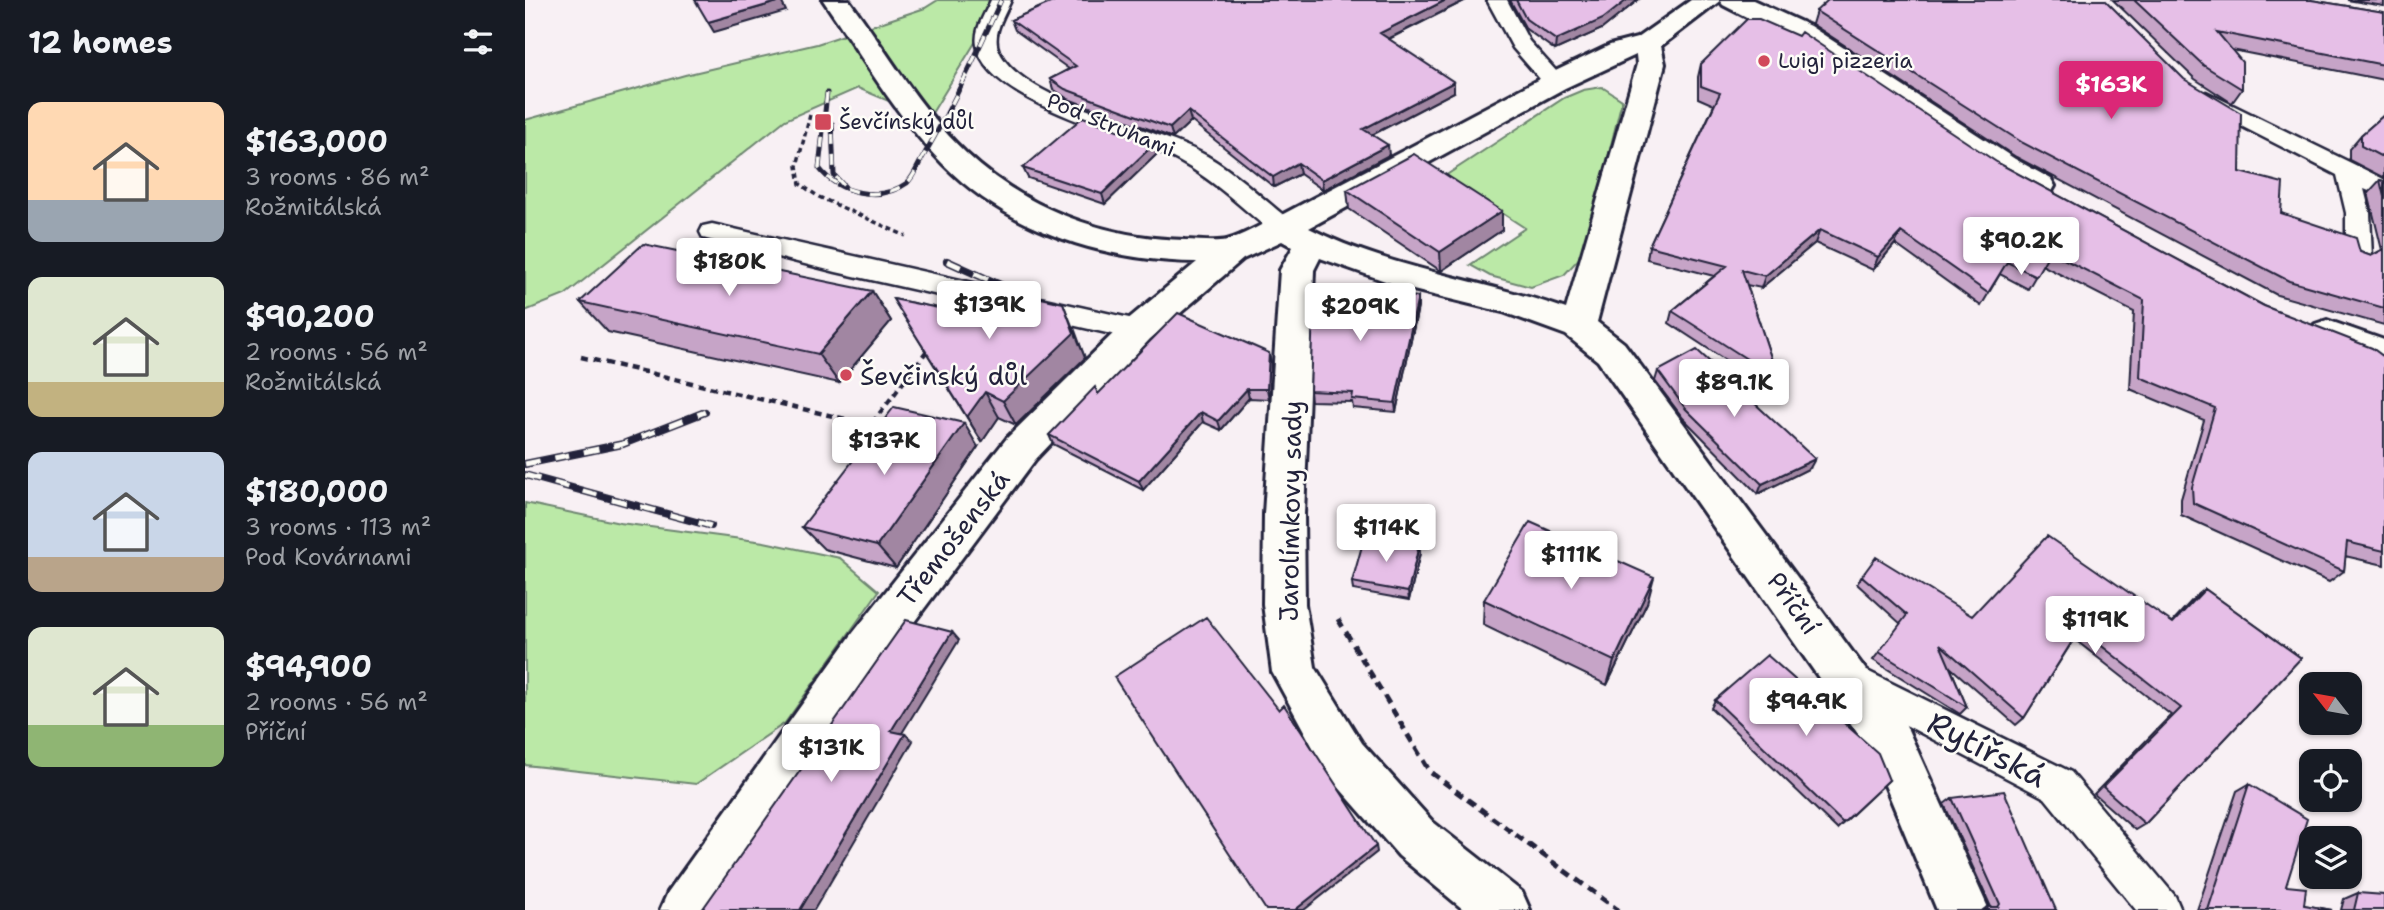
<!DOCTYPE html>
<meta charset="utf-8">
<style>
:root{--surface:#171b24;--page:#20242c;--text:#f1f3f6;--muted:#9ea1a6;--accent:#db2777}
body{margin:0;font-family:"Shantell Sans",sans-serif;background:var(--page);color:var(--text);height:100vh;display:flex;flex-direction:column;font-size:26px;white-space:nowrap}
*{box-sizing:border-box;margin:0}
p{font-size:23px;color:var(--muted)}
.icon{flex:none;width:38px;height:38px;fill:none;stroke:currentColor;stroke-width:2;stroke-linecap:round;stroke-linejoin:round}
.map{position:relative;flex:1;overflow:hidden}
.panel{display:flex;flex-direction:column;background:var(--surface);width:525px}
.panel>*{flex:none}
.needle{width:46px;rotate:301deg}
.buttons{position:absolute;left:1774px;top:672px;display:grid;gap:14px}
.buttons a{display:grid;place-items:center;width:63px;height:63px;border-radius:14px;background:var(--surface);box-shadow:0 2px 5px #0004;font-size:35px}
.price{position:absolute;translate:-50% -60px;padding:0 16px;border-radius:7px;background:#fff;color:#222;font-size:23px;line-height:46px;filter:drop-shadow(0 2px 4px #0008)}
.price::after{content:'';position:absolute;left:50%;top:42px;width:21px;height:16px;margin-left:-10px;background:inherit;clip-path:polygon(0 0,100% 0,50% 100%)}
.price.on{background:var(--accent);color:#fff}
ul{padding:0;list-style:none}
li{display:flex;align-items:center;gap:21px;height:175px;padding:0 28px}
li span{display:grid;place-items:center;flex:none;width:196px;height:140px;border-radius:14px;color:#555}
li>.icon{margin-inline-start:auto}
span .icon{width:84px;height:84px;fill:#fffc;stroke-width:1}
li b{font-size:30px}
h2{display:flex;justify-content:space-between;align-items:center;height:84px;padding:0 28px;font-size:30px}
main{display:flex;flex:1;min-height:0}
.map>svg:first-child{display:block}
.green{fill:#bbe9a7;stroke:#6e8671;stroke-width:2}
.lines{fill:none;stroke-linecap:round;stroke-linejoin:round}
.service-casing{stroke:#22223b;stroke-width:5}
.minor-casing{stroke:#22223b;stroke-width:6}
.primary-casing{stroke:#22223b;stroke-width:6}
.path-far2{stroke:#22223b;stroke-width:3.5;stroke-dasharray:5 3.5;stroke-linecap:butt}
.path-far1{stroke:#22223b;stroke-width:4.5;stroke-dasharray:7 5;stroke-linecap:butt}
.path{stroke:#22223b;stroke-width:5;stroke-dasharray:9 6;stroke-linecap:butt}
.service{fill:#fdfcf7;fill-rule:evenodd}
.minor{fill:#fdfcf7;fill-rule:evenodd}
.primary{fill:#fdfcf7;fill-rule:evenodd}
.rail-far1-casing{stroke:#22223b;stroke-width:5}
.rail-casing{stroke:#22223b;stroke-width:8}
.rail-far1{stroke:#fdfcf7;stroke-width:3.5;stroke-dasharray:11;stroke-linecap:butt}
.rail{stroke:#fdfcf7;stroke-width:5;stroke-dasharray:15;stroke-linecap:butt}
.wall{fill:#c6a4c7;stroke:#22223b;stroke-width:2}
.shaded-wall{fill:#a186a2;stroke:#22223b;stroke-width:2}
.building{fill:#e6bfe7;stroke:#22223b;stroke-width:2}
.poi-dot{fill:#d1495b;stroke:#fdfcf7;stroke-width:2.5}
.labels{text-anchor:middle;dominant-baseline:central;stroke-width:5;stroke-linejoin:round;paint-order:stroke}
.far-poi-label{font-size:21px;fill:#22223b;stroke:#fdfcf7;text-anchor:start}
.far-street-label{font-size:21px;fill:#22223b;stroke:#fdfcf7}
.poi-label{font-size:26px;fill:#22223b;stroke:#fdfcf7;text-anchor:start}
.street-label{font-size:26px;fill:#22223b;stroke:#fdfcf7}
.near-street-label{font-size:32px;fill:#22223b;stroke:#fdfcf7}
</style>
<main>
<section class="panel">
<h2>12 homes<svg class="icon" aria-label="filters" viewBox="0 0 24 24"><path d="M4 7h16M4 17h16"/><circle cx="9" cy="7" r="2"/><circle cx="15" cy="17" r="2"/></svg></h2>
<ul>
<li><span style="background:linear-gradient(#ffd9b3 70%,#9aa5b1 0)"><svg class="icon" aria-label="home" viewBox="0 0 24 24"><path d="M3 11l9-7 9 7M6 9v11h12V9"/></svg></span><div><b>$163,000</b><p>3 rooms · 86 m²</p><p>Rožmitálská</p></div></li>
<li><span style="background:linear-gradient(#dfe7d0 75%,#c2b280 0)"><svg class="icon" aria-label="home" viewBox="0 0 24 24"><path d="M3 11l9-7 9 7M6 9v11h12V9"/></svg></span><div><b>$90,200</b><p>2 rooms · 56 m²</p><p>Rožmitálská</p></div></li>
<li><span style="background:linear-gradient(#c9d6e8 75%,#b9a48a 0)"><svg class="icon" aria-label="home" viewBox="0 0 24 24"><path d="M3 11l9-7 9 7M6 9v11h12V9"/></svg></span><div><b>$180,000</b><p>3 rooms · 113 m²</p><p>Pod Kovárnami</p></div></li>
<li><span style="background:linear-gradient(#dfe7d0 70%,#8fb573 0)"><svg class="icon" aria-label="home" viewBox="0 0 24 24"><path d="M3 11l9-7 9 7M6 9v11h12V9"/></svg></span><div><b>$94,900</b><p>2 rooms · 56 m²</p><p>Příční</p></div></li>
</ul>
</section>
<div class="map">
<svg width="1859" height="910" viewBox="0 0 1859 910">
<rect width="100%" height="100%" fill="#f8f0f4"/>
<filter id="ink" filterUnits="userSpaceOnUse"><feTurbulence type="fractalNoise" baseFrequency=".0143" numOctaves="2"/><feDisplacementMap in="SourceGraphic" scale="14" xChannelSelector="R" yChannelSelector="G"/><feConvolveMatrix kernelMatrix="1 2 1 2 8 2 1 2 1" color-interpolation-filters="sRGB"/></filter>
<g filter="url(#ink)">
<path class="green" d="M413 0H468L451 41 404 118 333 88 260 120 40 295 0 311V120L160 75 292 44 400 8Z
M1077 87 1097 100 1060 252 1039 275 1006 287 965 276 945 265 1000 228 920 176 1039 98 1058 90Z
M0 503 95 523 239 542 315 558 354 591 260 723 171 784 0 765Z"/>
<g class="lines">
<g class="service-casing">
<path id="service" d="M466 0H486C480 15 466 34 474 51 498 103 632 127 682 156 713 174 739 200 767 222L770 228 767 234H749C716 207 685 176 646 157 601 134 460 102 452 45 449 29 460 14 466 0Z
M962 0H982L1004 41 1041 82 1038 87H1022L988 48Z
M1681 92 1859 179V197L1839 189 1845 213 1847 258 1843 264 1834 267 1825 264 1821 258V213L1812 175 1673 104 1670 99Z
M187 224 613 320 623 323 627 330 623 337 613 340 311 272 178 238 175 232 178 226Z
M1326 663 1546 772 1650 896 1656 910H1611L1520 798 1314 690 1309 679 1314 668Z"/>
</g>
<g class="minor-casing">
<path id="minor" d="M298 0H324C362 51 394 109 441 153 501 209 579 238 660 240 673 240 690 243 702 240 717 236 733 226 747 220L1020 76 1085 45 1112 38 1166 0H1196L1136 46 1140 64 1072 322 1099 343 1380 723 1464 910H1412L1347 754 1073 361 1041 335 978 312 880 288 795 258 789 270 779 514 780 604 790 667 837 743 908 822 997 892 1005 910H939L874 856 803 775 747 672 738 604 739 514 755 270 768 247 757 241 718 259 625 339 510 460 360 661 191 910H135L143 892 328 633 482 438 601 321 672 262C580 261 485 232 418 164 371 116 336 55 298 0ZM1111 55 1112 64 1041 309C956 279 864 269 784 228L1040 88Z"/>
</g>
<g class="primary-casing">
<path id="primary" d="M1194 0H1228L1285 26 1490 159 1526 179 1530 186 1526 193 1515 196 1504 193 1468 173 1296 55 1198 5Z
M1802 320 1859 340V367L1790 342 1784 333 1790 324Z"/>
</g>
<path class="path-far2" d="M285 115 272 166 275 184 294 197 381 236"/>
<path class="path-far1" d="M56 357 346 425 404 348
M346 425 347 441"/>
<path class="path" d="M813 619 905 772 1093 910"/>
<use href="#service" class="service"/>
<use href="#minor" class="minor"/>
<use href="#primary" class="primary"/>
<g class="rail-far1-casing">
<path id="rail-far1" d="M302 93 294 168C313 193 354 203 382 183 389 177 394 163 399 155 428 105 452 53 476 0
M299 115 307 124 309 175 320 187"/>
</g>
<g class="rail-casing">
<path id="rail" d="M422 261 484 289 500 302
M0 464 98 444 180 412
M0 475 186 526"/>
</g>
<use href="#rail-far1" class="rail-far1"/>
<use href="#rail" class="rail"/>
</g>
<path class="wall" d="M532 0H941L864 39 929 92 847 135 864 155 798 190 775 174 749 187 666 121 648 138 543 99 528 89 525 79 544 69 490 30 486 20Z
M985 0H1113L1077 29 1030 50 1001 29Z
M1588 0H1786L1859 12V80L1707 50 1717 89 1707 103 1670 79Z
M1822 0H1859V6Z
M1291 11 1715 172 1756 213 1835 252 1846 256 1857 250 1843 193 1855 180 1859 181V325L1752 295 1491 157 1287 24Z
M1176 64 1473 163 1739 306 1859 357V565L1820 556 1819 571 1804 582 1656 515V499L1679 420 1605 389 1609 312 1517 265 1503 289 1475 274 1456 306 1370 244 1348 270 1290 243 1236 288 1222 285 1253 379 1249 392 1144 323 1147 311 1189 276 1122 259 1124 246 1189 105 1173 98V77Z
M1859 115V178L1824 160V149L1836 135Z
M632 154 580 204 503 178 498 168Z
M822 190 977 211V230L916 271 824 209Z
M347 291 366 321 314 383 83 332 55 302Z
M893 297V307L871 412 828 408 827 402 786 401 785 391Z
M368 299 438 313 549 328 560 358 491 425 474 417 457 442Z
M746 363 744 399 724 398 696 430 678 422 618 490 528 444 524 435 573 394Z
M1133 371 1285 468 1233 494 1158 418 1130 381Z
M453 447 371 568 299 549 277 527Z
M894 545 895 553 884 600 828 590 827 582Z
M1337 576 1447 616 1647 622 1670 597 1680 589 1776 658 1620 824 1610 830 1569 794 1646 715 1549 639 1499 718 1491 725 1425 667 1442 707 1435 714 1348 660 1376 624 1332 584Z
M959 600 1122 603 1082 685 958 625Z
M1190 700 1364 780 1312 829 1186 708Z
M1724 784 1761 886 1779 905 1807 910H1672L1712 791Z
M1427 798 1531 910H1458L1462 907H1466L1419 804Z
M1833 893 1859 910H1816L1819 899Z"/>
<path class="shaded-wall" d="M921 0H941L855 43V33Z
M1102 0H1113L1077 29 1030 50 1031 40Z
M256 1 261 11 189 32 183 22Z
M929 82V92L839 139 838 129Z
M663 111 666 121 648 138 645 128Z
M629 144 632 154 580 204 577 194Z
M863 145 864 155 798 190 797 180Z
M773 163 775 174 749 187 748 177Z
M977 211V230L916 271 915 252Z
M1295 230 1290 243 1236 288 1240 276Z
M1376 232 1370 244 1348 270 1353 257Z
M347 291 366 321 314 383 293 354Z
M893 297V307L871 412 870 403Z
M538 303 560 358 491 425 478 401Z
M744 353 746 363 744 399 742 389Z
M722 389 724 398 696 430 693 421Z
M460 392 474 417 457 442 442 417Z
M676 412 678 422 618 490 614 481Z
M439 423 453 447 371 568 352 546Z
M1290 459 1285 468 1233 494 1237 484Z
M894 545 895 553 884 600 883 592Z
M1129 577 1122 603 1082 685 1089 661Z
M427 632 434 640 374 738 366 731Z
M380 734 388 741 289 910H275Z
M851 846 852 852 779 910H770Z"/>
<path class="building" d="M170 0H255L256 1 183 22Z
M532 0H921L855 33 929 82 838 129 863 145 797 180 773 163 748 177 663 111 645 128 540 89 525 79 551 66 486 20Z
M991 0H1102L1078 19 1031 40 1001 19Z
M1303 0H1580L1659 79 1716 113 1715 172 1758 183 1756 213 1831 238 1835 252 1846 256 1859 249V308L1764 281 1498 143 1291 11Z
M1609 0H1786L1859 12V65L1692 32 1717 62V89L1678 65Z
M1222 19H1234L1273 36 1276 32 1473 163 1739 306 1847 348 1859 357V551L1822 542 1819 571 1668 503 1667 487 1690 408 1615 377 1619 300 1525 252 1511 276 1482 262 1463 293 1376 232 1353 257 1295 230 1240 276 1217 270 1253 379 1147 311 1202 266 1124 246 1195 93 1176 86V64Z
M1859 115V158L1836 146V135Z
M558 117 629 144 577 194 498 168Z
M889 154 977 211 915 252 822 190Z
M1855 180 1859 181V197Z
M118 244 347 291 293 354 55 302Z
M789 287 893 297 870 403 827 399 828 393 785 391Z
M472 288 538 303 549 333 478 401 460 392 442 417 368 299 438 313 447 298Z
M653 313 744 353 742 389H722L693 421 676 412 614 481 524 435 570 387 573 394Z
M1172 350 1290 459 1237 484 1161 409 1133 371Z
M369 407 439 423 352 546 277 527Z
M1005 522 1129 577 1089 661 959 600Z
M840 535 894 545 883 592 827 582Z
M1522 536 1648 623 1680 589 1776 658 1620 824 1578 787 1656 708 1555 629 1499 718 1415 644 1442 707 1354 652 1382 615 1337 576 1351 557 1447 616Z
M681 617 754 710 759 705 851 846 770 910H741L589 677Z
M381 620 427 632 366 731 380 734 275 910H177Z
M1242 655 1353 753 1364 780 1318 823 1190 700Z
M1724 784 1782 819 1761 886 1781 888 1779 905 1807 910H1683Z
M1479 791 1531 910H1463L1462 907H1473L1475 904 1427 798Z
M1833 893 1859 895V910H1829Z"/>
</g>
<g class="poi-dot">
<circle cx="1239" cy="61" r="7"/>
<rect x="289" y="113" width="18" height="18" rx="3.5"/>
<circle cx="321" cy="375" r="7"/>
</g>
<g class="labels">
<g class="far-poi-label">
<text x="1253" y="61">Luigi pizzeria</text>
<text x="314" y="122">Ševčínský důl</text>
</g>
<g class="far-street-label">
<text transform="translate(586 125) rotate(22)">Pod Struhami</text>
</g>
<g class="poi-label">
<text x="335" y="375">Ševčinský důl</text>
</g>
<g class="street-label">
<text transform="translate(765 511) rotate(-89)">Jarolímkovy sady</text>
<text transform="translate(428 538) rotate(-52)">Třemošenská</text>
<text transform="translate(1269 603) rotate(54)">Příční</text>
</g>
<g class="near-street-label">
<text transform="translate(1462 749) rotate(27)">Rytířská</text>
</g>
</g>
</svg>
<div class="buttons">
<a><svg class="needle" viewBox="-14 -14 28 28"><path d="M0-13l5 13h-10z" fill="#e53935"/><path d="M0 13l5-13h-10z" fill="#9ea1a6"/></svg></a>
<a><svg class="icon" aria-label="locate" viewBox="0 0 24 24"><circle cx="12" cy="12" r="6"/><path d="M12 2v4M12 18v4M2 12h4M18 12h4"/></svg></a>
<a><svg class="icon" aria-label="layers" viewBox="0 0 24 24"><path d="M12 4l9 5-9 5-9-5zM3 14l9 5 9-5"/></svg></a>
</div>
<b class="price on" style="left:1586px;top:121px">$163K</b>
<b class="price" style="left:1496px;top:277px">$90.2K</b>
<b class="price" style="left:204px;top:298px">$180K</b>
<b class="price" style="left:464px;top:341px">$139K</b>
<b class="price" style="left:835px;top:343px">$209K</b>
<b class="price" style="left:1209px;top:419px">$89.1K</b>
<b class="price" style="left:359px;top:477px">$137K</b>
<b class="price" style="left:861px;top:564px">$114K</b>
<b class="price" style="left:1046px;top:591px">$111K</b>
<b class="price" style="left:1570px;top:656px">$119K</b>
<b class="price" style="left:1281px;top:738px">$94.9K</b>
<b class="price" style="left:306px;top:784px">$131K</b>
</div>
</main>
